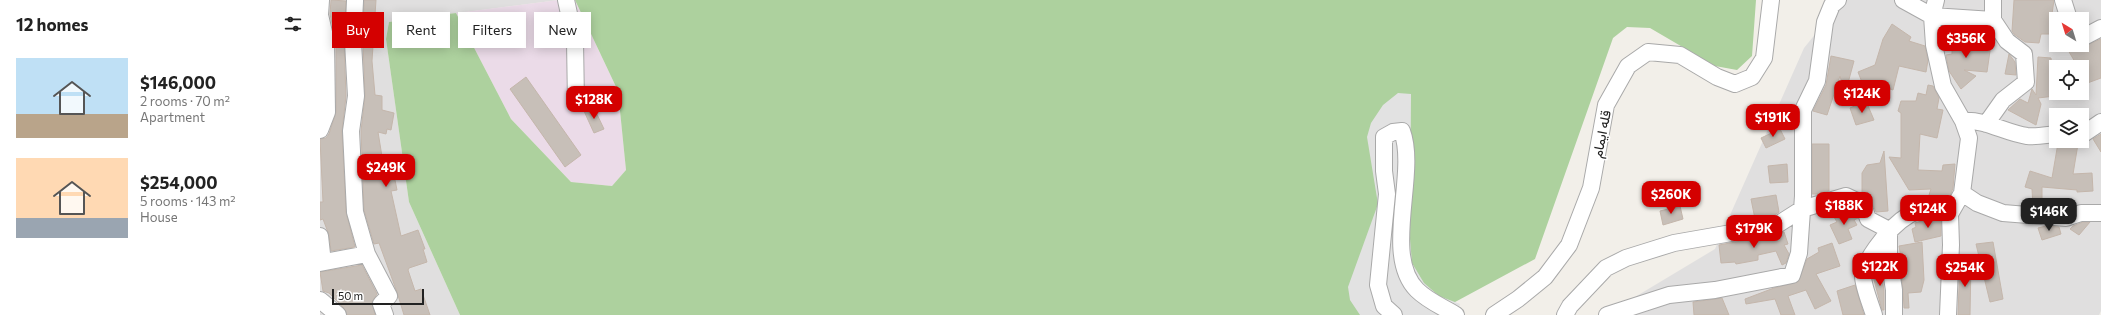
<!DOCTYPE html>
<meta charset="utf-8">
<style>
:root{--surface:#fff;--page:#f2f2f2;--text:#222;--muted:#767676;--accent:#d40000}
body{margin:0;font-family:Commissioner,Vazirmatn,sans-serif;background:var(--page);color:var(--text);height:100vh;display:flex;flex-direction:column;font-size:15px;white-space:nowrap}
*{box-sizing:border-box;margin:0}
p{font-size:13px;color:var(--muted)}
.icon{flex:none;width:22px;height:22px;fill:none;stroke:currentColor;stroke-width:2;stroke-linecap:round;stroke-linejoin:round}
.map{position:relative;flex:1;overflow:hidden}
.drawer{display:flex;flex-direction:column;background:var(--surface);width:320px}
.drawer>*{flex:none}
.hud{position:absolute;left:12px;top:12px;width:380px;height:36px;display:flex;gap:8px}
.needle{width:26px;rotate:322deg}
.buttons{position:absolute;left:1729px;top:12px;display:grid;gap:8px}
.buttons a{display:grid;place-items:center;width:40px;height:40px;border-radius:0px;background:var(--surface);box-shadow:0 2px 10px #0003;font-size:20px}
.scale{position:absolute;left:12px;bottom:10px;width:92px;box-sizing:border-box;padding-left:4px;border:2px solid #222;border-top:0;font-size:11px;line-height:14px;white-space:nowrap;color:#222;-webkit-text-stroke:3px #fff;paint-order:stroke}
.price{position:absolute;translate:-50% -34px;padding:0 9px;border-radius:8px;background:var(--accent);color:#fff;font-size:13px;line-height:26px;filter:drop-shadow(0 1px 2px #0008)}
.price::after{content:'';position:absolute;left:50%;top:24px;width:12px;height:9px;margin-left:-6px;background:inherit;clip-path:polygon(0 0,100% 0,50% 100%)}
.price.current{background:#222;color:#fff}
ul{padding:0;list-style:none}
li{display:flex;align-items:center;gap:12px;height:100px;padding:0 16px}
li span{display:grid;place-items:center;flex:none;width:112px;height:80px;border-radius:0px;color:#555}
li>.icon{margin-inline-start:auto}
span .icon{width:48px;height:48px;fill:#fffc;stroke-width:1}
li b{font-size:17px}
h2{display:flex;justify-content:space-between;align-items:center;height:48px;padding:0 16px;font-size:17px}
.pill{padding:0 14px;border-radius:0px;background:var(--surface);box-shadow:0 2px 10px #0003;font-size:14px;line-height:36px}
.pill.current{background:var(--accent);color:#fff}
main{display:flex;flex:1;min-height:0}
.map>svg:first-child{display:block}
.residential{fill:#e0dfdf;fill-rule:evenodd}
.industrial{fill:#ebdbe8}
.forest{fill:#add19e}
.parking{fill:#e2e2e2}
.building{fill:#c7bfb8;stroke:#c4b6ab}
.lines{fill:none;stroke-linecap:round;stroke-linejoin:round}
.minor-casing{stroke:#a9a9a9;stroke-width:18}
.minor{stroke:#fff;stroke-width:16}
.labels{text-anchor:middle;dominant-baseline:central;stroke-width:3;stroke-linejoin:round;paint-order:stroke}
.street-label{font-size:14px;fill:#222;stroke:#fff}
</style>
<main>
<section class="drawer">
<h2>12 homes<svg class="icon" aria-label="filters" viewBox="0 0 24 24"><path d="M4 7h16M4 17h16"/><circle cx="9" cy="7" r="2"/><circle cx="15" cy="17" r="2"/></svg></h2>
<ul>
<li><span style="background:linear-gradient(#bfe0f5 70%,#b9a48a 0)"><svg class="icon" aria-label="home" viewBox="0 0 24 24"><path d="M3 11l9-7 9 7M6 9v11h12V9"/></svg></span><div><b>$146,000</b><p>2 rooms · 70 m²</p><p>Apartment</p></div></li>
<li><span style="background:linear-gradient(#ffd9b3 75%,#9aa5b1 0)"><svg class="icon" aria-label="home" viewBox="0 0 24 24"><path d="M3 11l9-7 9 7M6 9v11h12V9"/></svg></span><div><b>$254,000</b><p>5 rooms · 143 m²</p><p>House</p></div></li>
</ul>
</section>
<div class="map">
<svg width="1781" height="315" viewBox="0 0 1781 315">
<rect width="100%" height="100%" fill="#f2efe9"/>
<path class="residential" d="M0 0H239L69 22 66 39 89 202 140 315H0Z
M1523 0H1781V311L1779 315H1285L1395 249 1484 48ZM1736 19H1762V45H1736ZM1736 67H1762V93H1736ZM1736 115H1762V141H1736Z"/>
<path class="industrial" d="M239 0H255L298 91 306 170 292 186 251 182 191 119 136 13Z"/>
<path class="forest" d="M255 0H1436L1432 56 1417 70 1395 66 1330 28 1307 27 1293 38 1215 259 1111 315H140L89 202 66 39 69 22 136 13 191 119 251 182 292 186 306 170 298 91Z"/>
<path class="parking" d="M1078 93 1091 94 1090 239 1092 263 1104 283 1119 296 1140 304 1136 315H1040L1030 300 1028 287 1058 204 1047 137 1051 123 1063 105Z"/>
<path class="building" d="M11 0 26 1 24 43 26 96 22 131 26 212 35 247 11 251 9 235 3 219 0 220V202H3L0 139 6 138 9 134 16 112V41L10 14Z
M44 0H56L52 61 55 95 62 96V110L74 113 71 130 67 129 66 134 58 132 66 181 75 180 77 190 71 191 81 236 98 230 105 249H103L107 262 89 268 88 270 95 291 101 289 110 315H84L77 292 59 243 54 244 44 210 41 131 45 96 43 42Z
M1694 0H1734L1732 14H1736V34H1721L1719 43 1705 42 1694 34 1692 31Z
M1572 24 1591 37 1589 41 1605 46 1608 60 1606 72 1579 66 1573 90 1561 86V94L1545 90 1538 72 1555 65 1563 39Z
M1655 35V49L1670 51 1667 72 1644 70 1656 76 1641 89 1629 71 1626 55 1632 54V36Z
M1781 39V78L1762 85V67H1758L1745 45H1756L1762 47Z
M1689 54 1695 62 1696 75 1685 74Z
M1511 56 1534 61 1525 94 1520 76 1507 115 1493 111 1506 85Z
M1718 57 1731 58 1735 96 1718 98 1721 104 1716 125 1688 110 1700 99 1708 103 1712 89 1716 95Z
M206 77 261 155 245 167 190 89Z
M1608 85 1613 86 1619 98 1617 109 1623 110 1617 138 1600 134 1598 170 1622 171 1623 165 1635 164 1633 188 1630 196 1615 197 1609 195 1611 189 1589 190 1569 157 1581 158V113L1578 111 1581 101H1596L1598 93 1606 95Z
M1546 101 1554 120 1536 125 1530 108Z
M273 106 284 129 274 133 264 111Z
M1460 129 1465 139 1446 148 1441 138Z
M1781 134V152L1773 139Z
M1742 141H1755L1758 144 1753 174 1772 173 1773 191 1757 192V190L1722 187V207L1713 206 1712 189 1705 187 1710 171 1732 178 1738 143Z
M1492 144H1509V191L1498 194H1492Z
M1564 151 1568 211 1556 212 1550 198 1542 193V173L1547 165 1560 163Z
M1467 164 1468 182 1450 183 1448 166Z
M1456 195 1459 212 1453 216 1435 219 1431 199Z
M1360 206 1363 219 1343 225 1340 211Z
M1532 209 1535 211 1538 218 1534 220 1537 225 1528 229 1532 239 1519 244 1510 225 1517 222 1514 217Z
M1621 215V236L1595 242 1592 229 1596 227 1595 223Z
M1763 222H1770L1759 235 1750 229 1753 226Z
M1726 226 1739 227 1741 234 1722 240 1718 228Z
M1464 232 1468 244 1464 245 1469 254 1466 263 1462 265 1456 251 1438 255V260L1416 264 1415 262 1401 263 1399 245 1459 234Z
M1602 242 1604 280 1601 292 1588 293 1589 308H1584L1583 289 1579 263H1582L1579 246Z
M1673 242 1683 299 1670 302 1656 244Z
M1512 243 1520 266 1496 274 1511 301 1495 309 1486 290 1468 296 1475 315H1461L1455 299 1426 304 1425 299 1454 288 1478 282 1487 259 1499 252 1498 248Z
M1640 260H1651L1650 315H1638Z
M42 265 57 294 52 302 55 315H27L24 308 9 293 3 291 0 272Z
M1561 270 1564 291V310H1562L1553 276 1554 271Z
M1535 285 1544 315H1523L1517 291Z
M1402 298 1409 315H1374L1373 302Z"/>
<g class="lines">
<g class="minor-casing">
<path id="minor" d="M246 0 255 41 256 103
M1583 0 1612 16 1673 20 1687 41 1704 54 1706 82 1683 100 1666 124
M1616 0 1612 16 1614 45 1623 86 1643 121 1649 138 1642 193 1630 214 1631 245 1628 315
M1673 0V20
M1743 0 1749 19
M35 1 33 42 36 96 31 131 35 212 47 254 69 296 61 304 65 315
M1762 38 1781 28
M1643 121C1665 119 1685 133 1707 136 1717 137 1726 135 1736 134
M0 130 7 112 6 41 0 15 1 0
M1762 135 1781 122
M1642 193 1657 203 1683 213 1746 218 1761 213H1781
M0 236 2 254 0 258
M0 263 47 254
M0 300 18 315
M1074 315 1064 306 1058 285 1067 194 1064 171V137L1073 132 1082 131C1098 174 1062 255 1097 290 1108 301 1123 307 1136 315
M1174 315 1198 299 1225 277 1249 245 1271 188 1286 105 1308 66 1328 52 1360 55 1397 77 1415 84 1432 77 1444 58 1451 0
M1245 315 1250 306 1286 268 1306 258 1354 243 1457 225 1482 209 1526 196 1543 204 1548 219 1569 230V258L1574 290V315
M1287 315 1349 295 1395 290 1472 275 1479 253 1483 196V110L1497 81 1505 22 1512 5 1518 0
M1554 315C1551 305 1543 286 1543 276 1544 267 1551 255 1556 248 1577 218 1597 204 1635 205"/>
</g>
<use href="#minor" class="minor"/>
</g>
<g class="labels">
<g class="street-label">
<text transform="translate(1281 134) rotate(-79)">قله ایمام</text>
</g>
</g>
</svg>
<div class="buttons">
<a><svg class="needle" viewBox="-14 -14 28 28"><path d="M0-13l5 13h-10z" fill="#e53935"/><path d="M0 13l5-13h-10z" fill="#767676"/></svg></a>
<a><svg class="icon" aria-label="locate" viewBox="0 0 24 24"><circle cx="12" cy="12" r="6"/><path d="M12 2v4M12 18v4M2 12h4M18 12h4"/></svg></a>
<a><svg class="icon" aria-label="layers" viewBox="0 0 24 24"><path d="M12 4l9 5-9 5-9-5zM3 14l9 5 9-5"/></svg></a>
</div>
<div class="scale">50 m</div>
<b class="price" style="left:1646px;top:59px">$356K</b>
<b class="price" style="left:1542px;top:114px">$124K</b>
<b class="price" style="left:274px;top:120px">$128K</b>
<b class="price" style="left:1453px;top:138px">$191K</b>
<b class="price" style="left:66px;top:188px">$249K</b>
<b class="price" style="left:1351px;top:215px">$260K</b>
<b class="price" style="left:1524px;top:226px">$188K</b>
<b class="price" style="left:1608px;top:229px">$124K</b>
<b class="price current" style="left:1729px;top:232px">$146K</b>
<b class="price" style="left:1434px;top:249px">$179K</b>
<b class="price" style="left:1560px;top:287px">$122K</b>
<b class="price" style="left:1645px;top:288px">$254K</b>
<div class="hud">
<a class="pill current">Buy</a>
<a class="pill">Rent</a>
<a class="pill">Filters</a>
<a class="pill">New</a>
</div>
</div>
</main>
